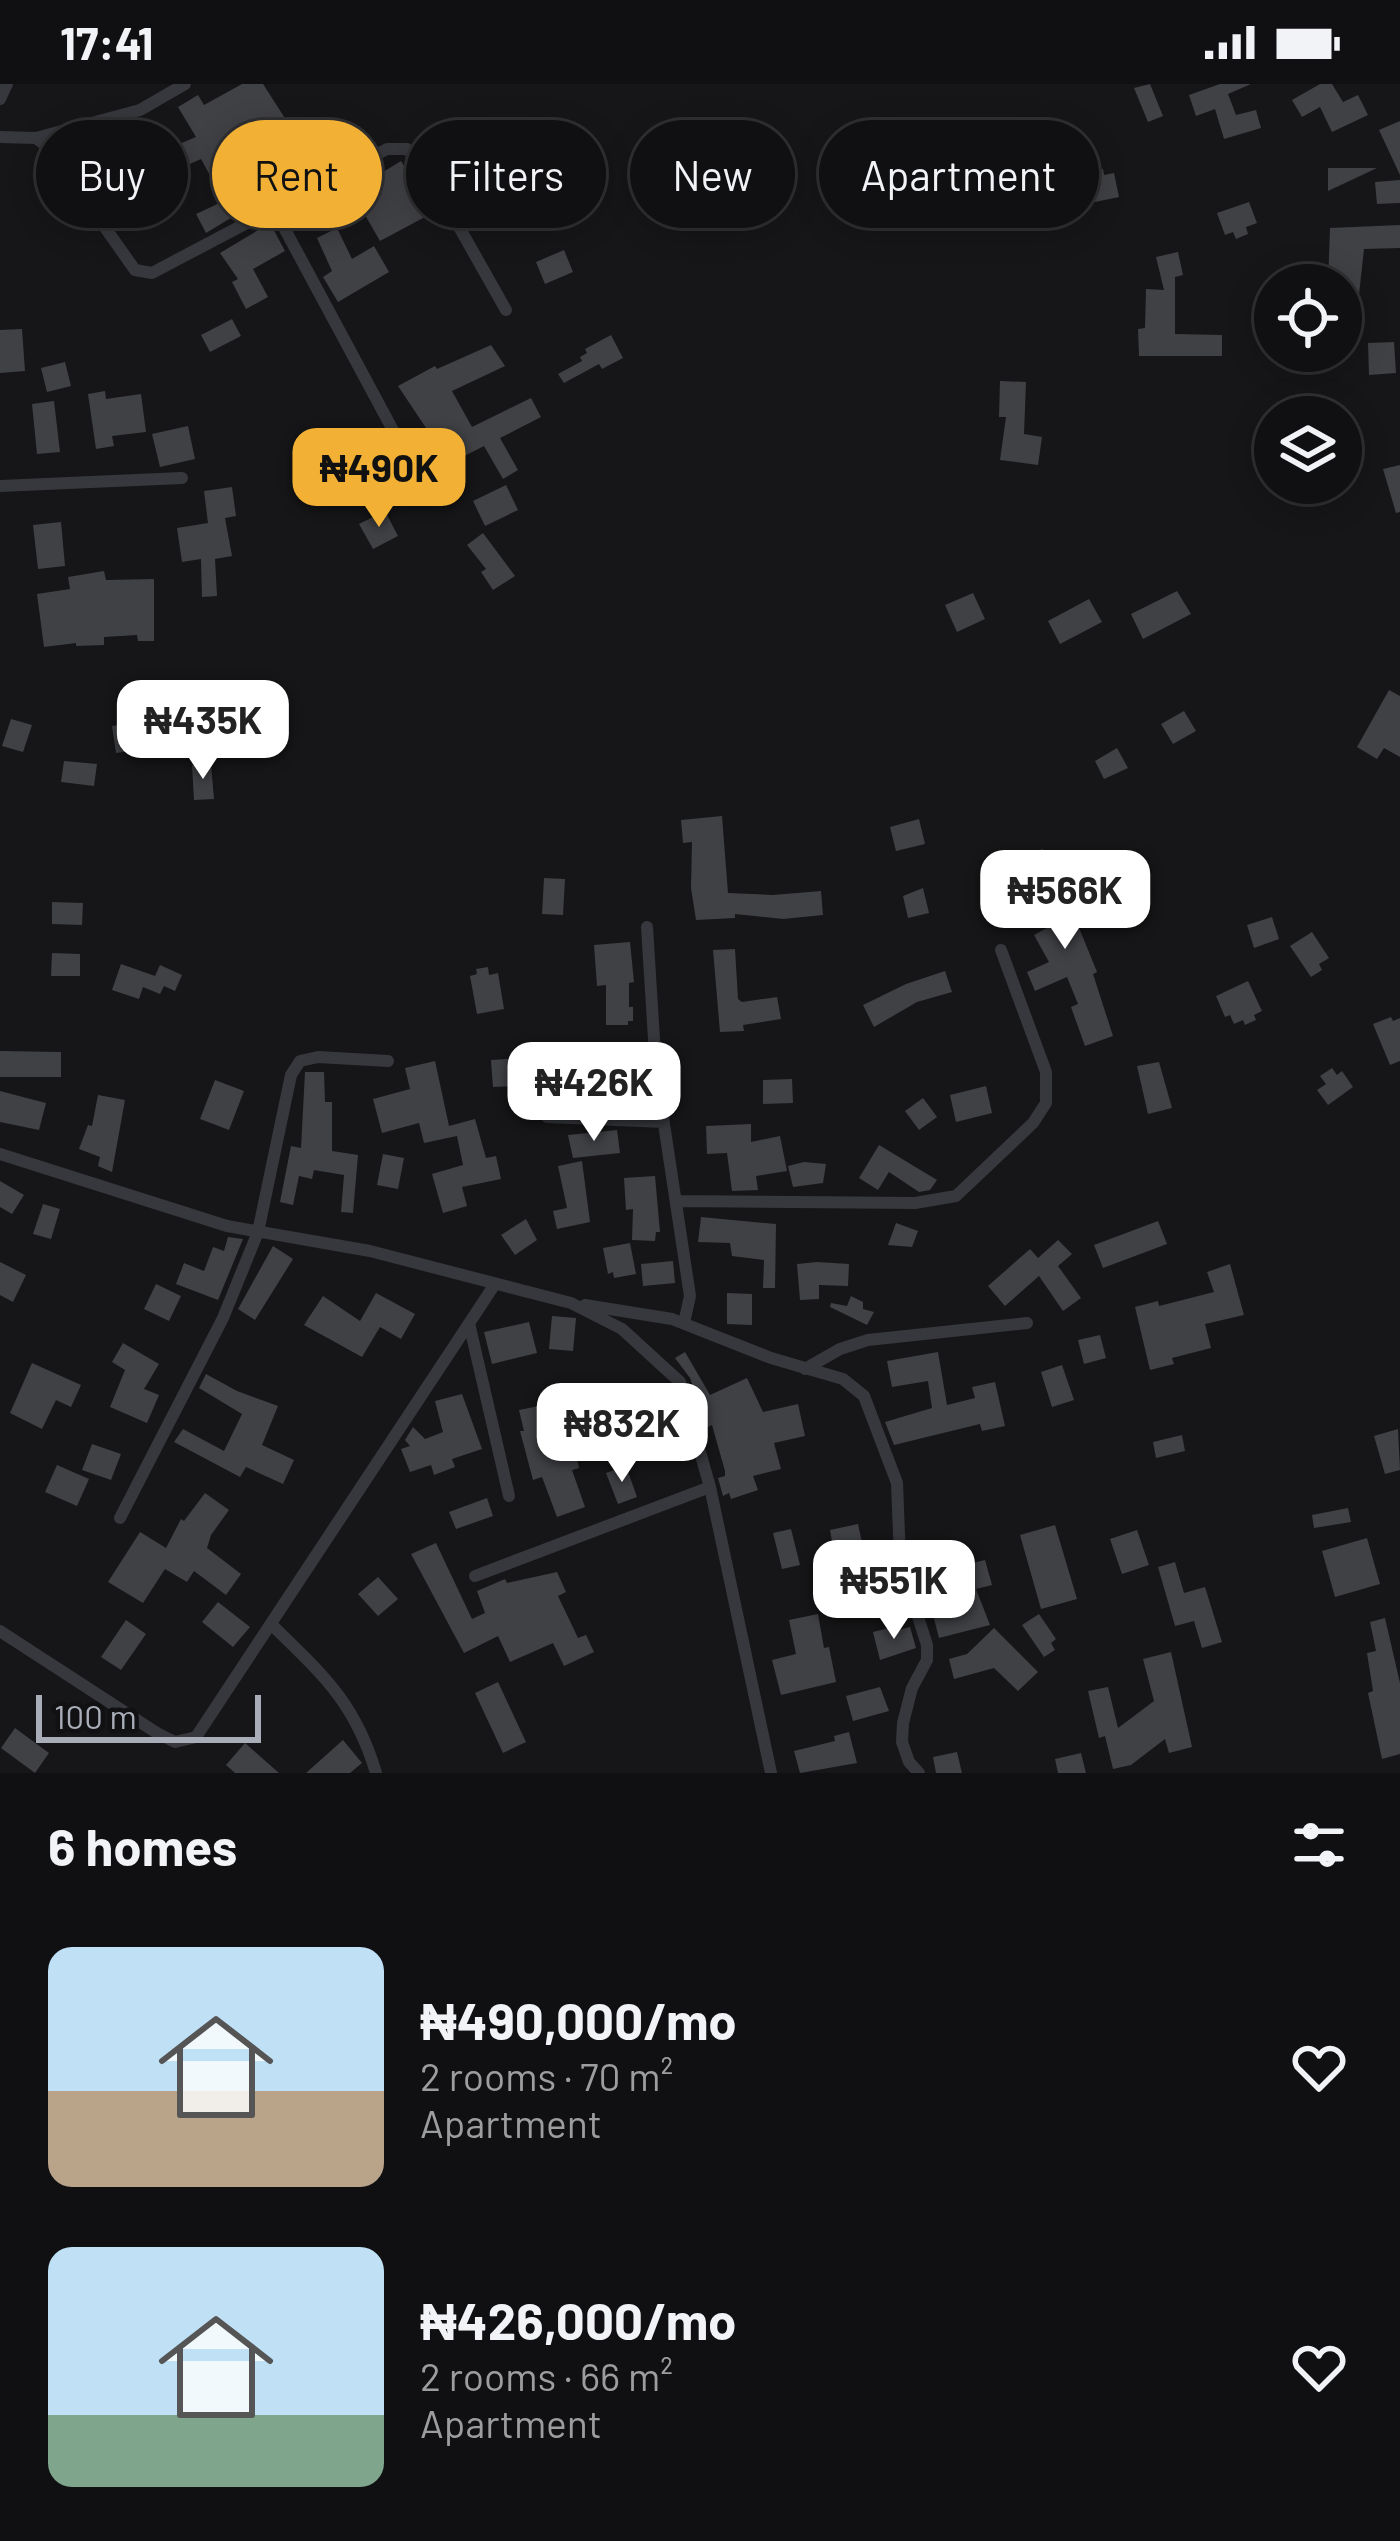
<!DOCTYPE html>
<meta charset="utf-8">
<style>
:root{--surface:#101012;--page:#19191b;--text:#f1f3f6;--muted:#9c9d9f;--line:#303032;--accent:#f2b134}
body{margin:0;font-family:Barlow,sans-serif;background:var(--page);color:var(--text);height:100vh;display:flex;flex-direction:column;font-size:45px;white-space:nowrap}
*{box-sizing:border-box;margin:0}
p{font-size:39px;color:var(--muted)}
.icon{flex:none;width:66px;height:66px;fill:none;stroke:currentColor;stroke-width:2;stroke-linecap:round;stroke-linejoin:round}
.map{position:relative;height:1689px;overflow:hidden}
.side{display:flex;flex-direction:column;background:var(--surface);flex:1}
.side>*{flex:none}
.hud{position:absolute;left:36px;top:36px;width:1329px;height:108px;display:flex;gap:24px}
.buttons{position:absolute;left:1254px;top:180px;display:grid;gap:24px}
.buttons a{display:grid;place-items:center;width:108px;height:108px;border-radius:50%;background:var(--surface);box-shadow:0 6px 30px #0003,0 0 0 3px var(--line);font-size:60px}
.scale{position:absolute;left:36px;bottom:30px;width:225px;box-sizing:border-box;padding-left:12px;border:6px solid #a8adb8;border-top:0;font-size:33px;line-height:42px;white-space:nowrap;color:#a8adb8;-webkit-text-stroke:9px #111113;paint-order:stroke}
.price{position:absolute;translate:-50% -102px;padding:0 27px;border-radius:24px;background:#fff;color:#222;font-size:39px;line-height:78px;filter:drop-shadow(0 3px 6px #0008)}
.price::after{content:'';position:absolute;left:50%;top:72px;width:36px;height:27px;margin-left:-18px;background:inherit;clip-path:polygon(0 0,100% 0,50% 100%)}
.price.active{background:var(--accent);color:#111}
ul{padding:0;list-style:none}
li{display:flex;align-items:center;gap:36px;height:300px;padding:0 48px}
li span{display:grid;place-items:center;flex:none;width:336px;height:240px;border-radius:24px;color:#555}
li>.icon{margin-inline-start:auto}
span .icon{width:144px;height:144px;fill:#fffc;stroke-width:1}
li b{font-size:51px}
h2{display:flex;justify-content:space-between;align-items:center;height:144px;padding:0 48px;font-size:51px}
.chip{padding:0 42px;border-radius:54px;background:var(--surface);box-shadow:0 6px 30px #0003,0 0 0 3px var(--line);font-size:42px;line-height:108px}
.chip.active{background:var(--accent);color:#111}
.status{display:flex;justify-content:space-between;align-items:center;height:84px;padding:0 60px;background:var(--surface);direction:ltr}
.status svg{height:33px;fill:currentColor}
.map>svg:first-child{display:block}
.building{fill:#404145}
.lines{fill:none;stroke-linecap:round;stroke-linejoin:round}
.minor{stroke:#37383d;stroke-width:12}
</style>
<div class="status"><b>17:41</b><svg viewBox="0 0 49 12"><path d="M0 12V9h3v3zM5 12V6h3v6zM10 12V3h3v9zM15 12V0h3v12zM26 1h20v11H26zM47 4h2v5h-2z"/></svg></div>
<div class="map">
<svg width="1400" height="1689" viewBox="0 0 1400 1689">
<rect width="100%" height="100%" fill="#161618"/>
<path class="building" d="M242 0H263L288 39 291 38 318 89 290 100 255 45 223 64 254 120 206 149 196 130 224 117 201 75 165 91 174 115 148 125 143 113 148 111 134 79 196 53 178 23 198 11 204 21Z
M1150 0 1163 32 1148 38 1134 4Z
M1220 0H1251L1228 10 1236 31 1256 26 1261 44 1224 55 1215 25 1196 32 1189 11Z
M1320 0H1332L1343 18 1358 11 1368 31 1332 48 1320 23 1302 33 1292 16Z
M1400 37V91L1379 46Z
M401 77 415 100 409 104 425 133 380 157 346 98 370 86 375 93Z
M1328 84H1377L1328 107Z
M1103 85 1104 91 1114 89 1119 113 1095 118 1089 88Z
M1400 96V119L1377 120 1375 98Z
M1014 100 1017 113 1047 106 1051 122 983 140 981 134 955 145 944 119Z
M1249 118 1257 139 1246 143 1248 150 1236 155 1233 148 1225 151 1217 129Z
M270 139 285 167 253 185 268 213 246 225 232 198 238 195 220 169Z
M1400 141V164L1364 165 1355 247 1341 246V201H1328L1330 144Z
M337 144 352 175 374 162 389 188 338 218 323 193 332 187 317 154Z
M564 166 573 188 545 200 536 178Z
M1178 168 1183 191 1175 193V250L1222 251V272H1139L1138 245 1145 244 1146 205 1164 206 1156 173Z
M232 235 241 252 210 268 201 251Z
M22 245 25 287 0 289V246Z
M611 251 623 274 602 285 599 280 564 299 558 290 582 277 580 273 587 269 585 265Z
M1394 258 1396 289 1369 291 1368 259Z
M491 261 505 282 452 307 472 343 531 314 541 333 500 354 518 386 503 395 484 362 441 384 431 365 438 362 398 302 435 282 437 285Z
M65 278 71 302 47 308 41 284Z
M1000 297 1026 298 1024 350 1042 353 1038 381 1000 376 1006 333H999Z
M105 307 106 315 141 310 146 348 112 352 114 362 96 365 88 310Z
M54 317 60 368 37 370 32 320Z
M188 342 195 375 160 383 152 350Z
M378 355 387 371 345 395 335 378Z
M1400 381V428L1396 429 1383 385Z
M506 401 518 426 485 442 473 417Z
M232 403 236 432 225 434 232 472 215 475 217 512 202 513 201 475 182 478 177 444 208 439 204 407Z
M385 427 398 452 373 465 359 440Z
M61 438 65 482 38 485 33 441Z
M483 449 515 492 493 506 481 488 486 485 467 461Z
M104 487 106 496 154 495V557H138L137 551 104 553V561L76 562V559L44 563 37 510 70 505 68 493Z
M1177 507 1191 530 1143 555 1131 530Z
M973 509 985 535 957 548 945 521Z
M1089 515 1102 538 1060 560 1048 537Z
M1389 606 1400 612V673L1384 664 1377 675 1357 663Z
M1184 627 1196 647 1173 660 1161 640Z
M11 635 32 641 23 668 2 662Z
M147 637 151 664 116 669 112 642Z
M1117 664 1128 684 1104 695 1095 677Z
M64 677 97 680 94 702 61 698Z
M211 680 214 715 194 716 192 681Z
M722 732 728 809 773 811 821 807 823 831 783 835 735 830V834L696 836 691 804 692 758 683 759 681 736Z
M919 735 925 760 896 767 890 743Z
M1043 765 1066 827 1071 824 1097 888 1093 890 1113 952 1085 962 1071 923 1078 920 1067 893 1035 907 1027 888 1049 878 1034 851 1058 838 1048 814 1031 821 1023 800 1027 798 1019 773Z
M544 794 565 795 563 831 542 830Z
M923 804 929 829 908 834 903 812Z
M52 818 83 819 82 841 52 840Z
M1272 833 1279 855 1254 864 1247 841Z
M1312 848 1329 874 1319 880 1322 886 1311 893 1290 862Z
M630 858 634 898 629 899V923H633V937H628V941H606V901L597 902 594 861Z
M735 865 738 915 742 918 777 913 781 935 743 941 744 947 720 948 713 866Z
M52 869 80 870V892H51Z
M121 880 155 892 160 881 182 891 175 907 164 902 160 910 143 903 139 915 112 906Z
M488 883 489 891 498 889 504 925 477 930 470 892 477 890 476 885Z
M945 887 952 908 917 918 874 943 863 921 906 900Z
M1248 897 1262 927 1254 931 1256 936 1245 941 1243 936 1234 940 1230 931 1225 933 1216 912Z
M1391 933 1393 937 1400 934V977L1390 981 1373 940Z
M0 967 61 968V993H0Z
M524 974 528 1019 515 1020 514 1002 493 1003 491 976Z
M435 977 449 1042 475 1035 486 1074 496 1072 501 1095 462 1103 467 1122 443 1129 432 1090 463 1081 457 1052 424 1059 419 1039 382 1049 373 1015 410 1005 405 984Z
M1159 978 1172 1024 1148 1030 1137 982Z
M639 983 643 1016 615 1020 611 986Z
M1332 984 1337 991 1342 987 1353 1003 1328 1021 1317 1006 1326 1000 1320 992Z
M305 988H324L325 1018H332V1067L358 1071 353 1129 341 1128 344 1091 314 1086 312 1095 299 1092 293 1121 280 1118 291 1062 301 1064Z
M792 995 793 1019 763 1020V996Z
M215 996 244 1007 229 1046 200 1035Z
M986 1002 992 1029 956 1038 950 1011Z
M0 1007 46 1019 39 1046 0 1038Z
M98 1011 125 1016 112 1088 98 1082 100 1073 79 1065 88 1041 92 1042Z
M923 1014 937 1033 919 1046 905 1027Z
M751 1040V1058L780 1052 787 1087 756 1092 758 1106 732 1107 727 1069 707 1070 706 1042Z
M617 1046 620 1069 573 1074 568 1051Z
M879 1061 937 1096 930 1106 919 1108 889 1088 878 1106 859 1094Z
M383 1070 404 1074 398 1105 377 1101Z
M582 1077 590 1138 557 1145 553 1127 567 1124 558 1082Z
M804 1078 826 1080 823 1099 793 1103 788 1082Z
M655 1092 660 1148H656L655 1157 632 1156 633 1125 626 1126 624 1094Z
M0 1097 24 1111 12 1130 0 1123Z
M43 1120 60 1125 51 1155 33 1150Z
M701 1133 776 1140 775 1204H763L764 1176 732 1172 730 1159 698 1158Z
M526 1135 537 1156 515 1171 501 1151Z
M1158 1137 1167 1160 1103 1184 1094 1161Z
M896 1139 918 1147 912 1163 888 1161Z
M228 1153 243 1155 218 1216 176 1200 184 1179 204 1187 213 1163 224 1167Z
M1058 1156 1072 1170 1058 1182 1081 1214 1063 1227 1039 1192 1005 1222 988 1202 1030 1165 1038 1174Z
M630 1159 636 1190 614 1194 613 1188 608 1190 603 1164Z
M273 1162 293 1175 255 1236 238 1225Z
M673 1177 675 1199 643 1202 641 1180Z
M0 1178 26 1191 13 1218 0 1211Z
M817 1178 849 1180 848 1202 819 1201V1215L800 1216 797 1180Z
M1230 1180 1244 1231 1205 1240 1211 1264 1172 1274 1174 1280 1150 1286 1135 1223 1158 1217 1159 1222 1214 1208 1207 1188Z
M156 1200 181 1212 169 1237 144 1225Z
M376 1209 415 1230 401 1255 380 1243 362 1273 304 1241 323 1212 360 1237Z
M727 1209 752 1210V1241L727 1240Z
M851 1212 863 1218V1225L874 1228 867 1241 830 1223 831 1219 847 1222Z
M552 1232 576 1234 573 1267 549 1265Z
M529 1238 537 1269 492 1280 484 1248Z
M1100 1251 1106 1274 1084 1280 1078 1256Z
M123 1259 159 1280 144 1305 159 1311 147 1339 110 1323 125 1286 112 1278Z
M685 1268 710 1311 747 1294 763 1328 798 1320 805 1352 774 1359 781 1385 753 1392 758 1406 731 1415 729 1409 723 1412 718 1394 725 1392V1387L712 1341 708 1343 690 1294 675 1274Z
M938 1268 947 1321 975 1314 972 1303 995 1298 1005 1342 982 1347 980 1340 894 1361 885 1338 932 1324 928 1297 892 1303 887 1277Z
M32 1279 81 1301 71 1323 56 1316 42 1345 10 1329Z
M1062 1281 1074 1316 1052 1323 1041 1288Z
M206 1290 237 1307 278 1322 262 1361 294 1376 283 1400 246 1383 240 1393 174 1358 183 1345 224 1367 242 1330 199 1304Z
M462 1310 482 1365 452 1375 455 1383 434 1391 431 1381 410 1388 401 1365 410 1362 405 1356 413 1343 425 1355 443 1348 435 1317Z
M549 1320 553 1336 543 1338 549 1367 574 1361 579 1384 572 1386 585 1423 557 1433 542 1393 533 1396 520 1347H524L519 1326Z
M638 1339 642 1357 612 1363 608 1346Z
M1398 1345 1400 1386 1385 1390 1374 1352Z
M1182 1351 1185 1367 1156 1374 1153 1358Z
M92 1360 121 1370 111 1396 82 1386Z
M57 1381 89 1395 77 1422 45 1408Z
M626 1382 637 1413 618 1420 606 1389Z
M205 1409 229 1426 211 1451 207 1464 241 1490 226 1511 194 1487 187 1498 165 1485 143 1519 108 1498 140 1448 166 1464 181 1435 184 1437Z
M487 1414 493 1432 456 1445 449 1428Z
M1348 1424 1351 1438 1314 1444 1312 1431Z
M858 1440 863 1463 834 1469 830 1446Z
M1055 1441 1077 1515 1041 1525 1020 1451Z
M791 1445 800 1481 782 1485 773 1449Z
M1137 1446 1149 1481 1122 1490 1110 1455Z
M1367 1454 1380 1500 1335 1513 1322 1467Z
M436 1459 472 1535 485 1529 477 1507 505 1495 507 1499 557 1488 566 1508 558 1512 578 1554 586 1551 594 1568 564 1582 553 1559 510 1578 498 1552 464 1569 411 1470Z
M842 1472 851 1510 823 1517 814 1479Z
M985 1476 992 1501 976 1505 990 1541 939 1554 932 1527 956 1517 948 1485Z
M1175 1478 1184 1509 1205 1503 1222 1558 1202 1564 1194 1537 1175 1542 1158 1483Z
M378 1493 398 1515 378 1532 358 1510Z
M218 1518 250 1543 233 1563 202 1538Z
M818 1530 824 1564 829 1563 836 1598 781 1611 772 1576 796 1570 789 1536Z
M1039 1530 1056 1555 1051 1559 1055 1566 1044 1573 1022 1541Z
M1385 1534 1400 1599V1670L1382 1675 1368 1609 1373 1607 1367 1569 1376 1567 1370 1538Z
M126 1536 146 1550 121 1586 101 1573Z
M897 1542 898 1546 910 1543 916 1564 880 1576 873 1548Z
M994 1544 1038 1588 1018 1607 994 1584 954 1595 949 1575 967 1570Z
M1171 1568 1192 1663 1169 1669 1165 1655 1131 1681 1113 1685 1105 1652 1099 1654 1088 1607 1108 1603 1118 1644 1154 1617 1143 1575Z
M498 1598 526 1658 503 1669 475 1609Z
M880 1603 889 1627 853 1637 846 1612Z
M15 1644 49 1669 35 1689 1 1664Z
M849 1648 857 1679 800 1689 794 1667 835 1657 834 1652Z
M343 1656 362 1679 350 1689H306Z
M245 1659 279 1689H235L226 1681Z
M957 1668 962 1689H936L933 1673Z
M1081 1669 1086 1689H1058L1055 1675Z"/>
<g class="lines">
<path class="minor" d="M0 15 7 0
M0 53 36 54 49 64 135 186 152 189 387 65H407L428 88 506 226
M36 54 140 26 185 0
M274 125 423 402
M0 402 182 394
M647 843 656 987 690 1212 684 1239
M547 1033 664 1038
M0 1070 227 1142 370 1167 571 1219 622 1245 680 1298 710 1403 771 1689
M677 1117 915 1119 956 1112 1033 1039 1046 1019V988L1001 866
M585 1221 672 1235 771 1274 843 1295 864 1312 897 1399 900 1476 927 1561V1576L912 1604 903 1639 902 1658 909 1678 919 1689
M469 1239 509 1412
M805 1285 840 1265 868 1256 1027 1239
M120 1434 223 1234 258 1148 291 991 300 977 318 973 388 977
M475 1492 710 1403
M271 1540C322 1590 355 1618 376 1689
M0 1547 157 1649 175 1658 196 1653 495 1200"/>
</g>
</svg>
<div class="buttons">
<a><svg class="icon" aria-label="locate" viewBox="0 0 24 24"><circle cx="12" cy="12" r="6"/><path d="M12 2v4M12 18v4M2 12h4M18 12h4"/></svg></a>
<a><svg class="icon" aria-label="layers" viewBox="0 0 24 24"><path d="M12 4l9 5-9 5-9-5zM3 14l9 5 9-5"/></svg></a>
</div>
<div class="scale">100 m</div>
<b class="price active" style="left:379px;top:446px">₦490K</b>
<b class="price" style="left:203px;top:698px">₦435K</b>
<b class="price" style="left:1065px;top:868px">₦566K</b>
<b class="price" style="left:594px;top:1060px">₦426K</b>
<b class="price" style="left:622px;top:1401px">₦832K</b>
<b class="price" style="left:894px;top:1558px">₦551K</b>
<div class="hud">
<a class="chip">Buy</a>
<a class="chip active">Rent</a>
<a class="chip">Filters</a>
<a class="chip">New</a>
<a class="chip">Apartment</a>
</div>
</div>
<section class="side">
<h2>6 homes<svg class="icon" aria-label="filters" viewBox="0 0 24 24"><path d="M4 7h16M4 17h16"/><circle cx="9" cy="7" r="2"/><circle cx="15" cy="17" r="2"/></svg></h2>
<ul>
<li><span style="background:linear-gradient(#bfe0f5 60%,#b9a48a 0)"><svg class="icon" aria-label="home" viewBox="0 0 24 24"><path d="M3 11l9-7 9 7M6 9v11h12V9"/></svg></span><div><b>₦490,000/mo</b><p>2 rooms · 70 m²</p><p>Apartment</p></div><svg class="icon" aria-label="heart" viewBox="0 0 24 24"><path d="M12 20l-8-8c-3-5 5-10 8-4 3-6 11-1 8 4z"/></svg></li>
<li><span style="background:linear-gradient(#bfe0f5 70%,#7fa58c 0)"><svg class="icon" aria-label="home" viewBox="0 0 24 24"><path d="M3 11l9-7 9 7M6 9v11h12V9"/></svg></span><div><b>₦426,000/mo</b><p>2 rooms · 66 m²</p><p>Apartment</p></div><svg class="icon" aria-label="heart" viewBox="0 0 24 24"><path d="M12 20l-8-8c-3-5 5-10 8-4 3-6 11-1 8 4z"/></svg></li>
</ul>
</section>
